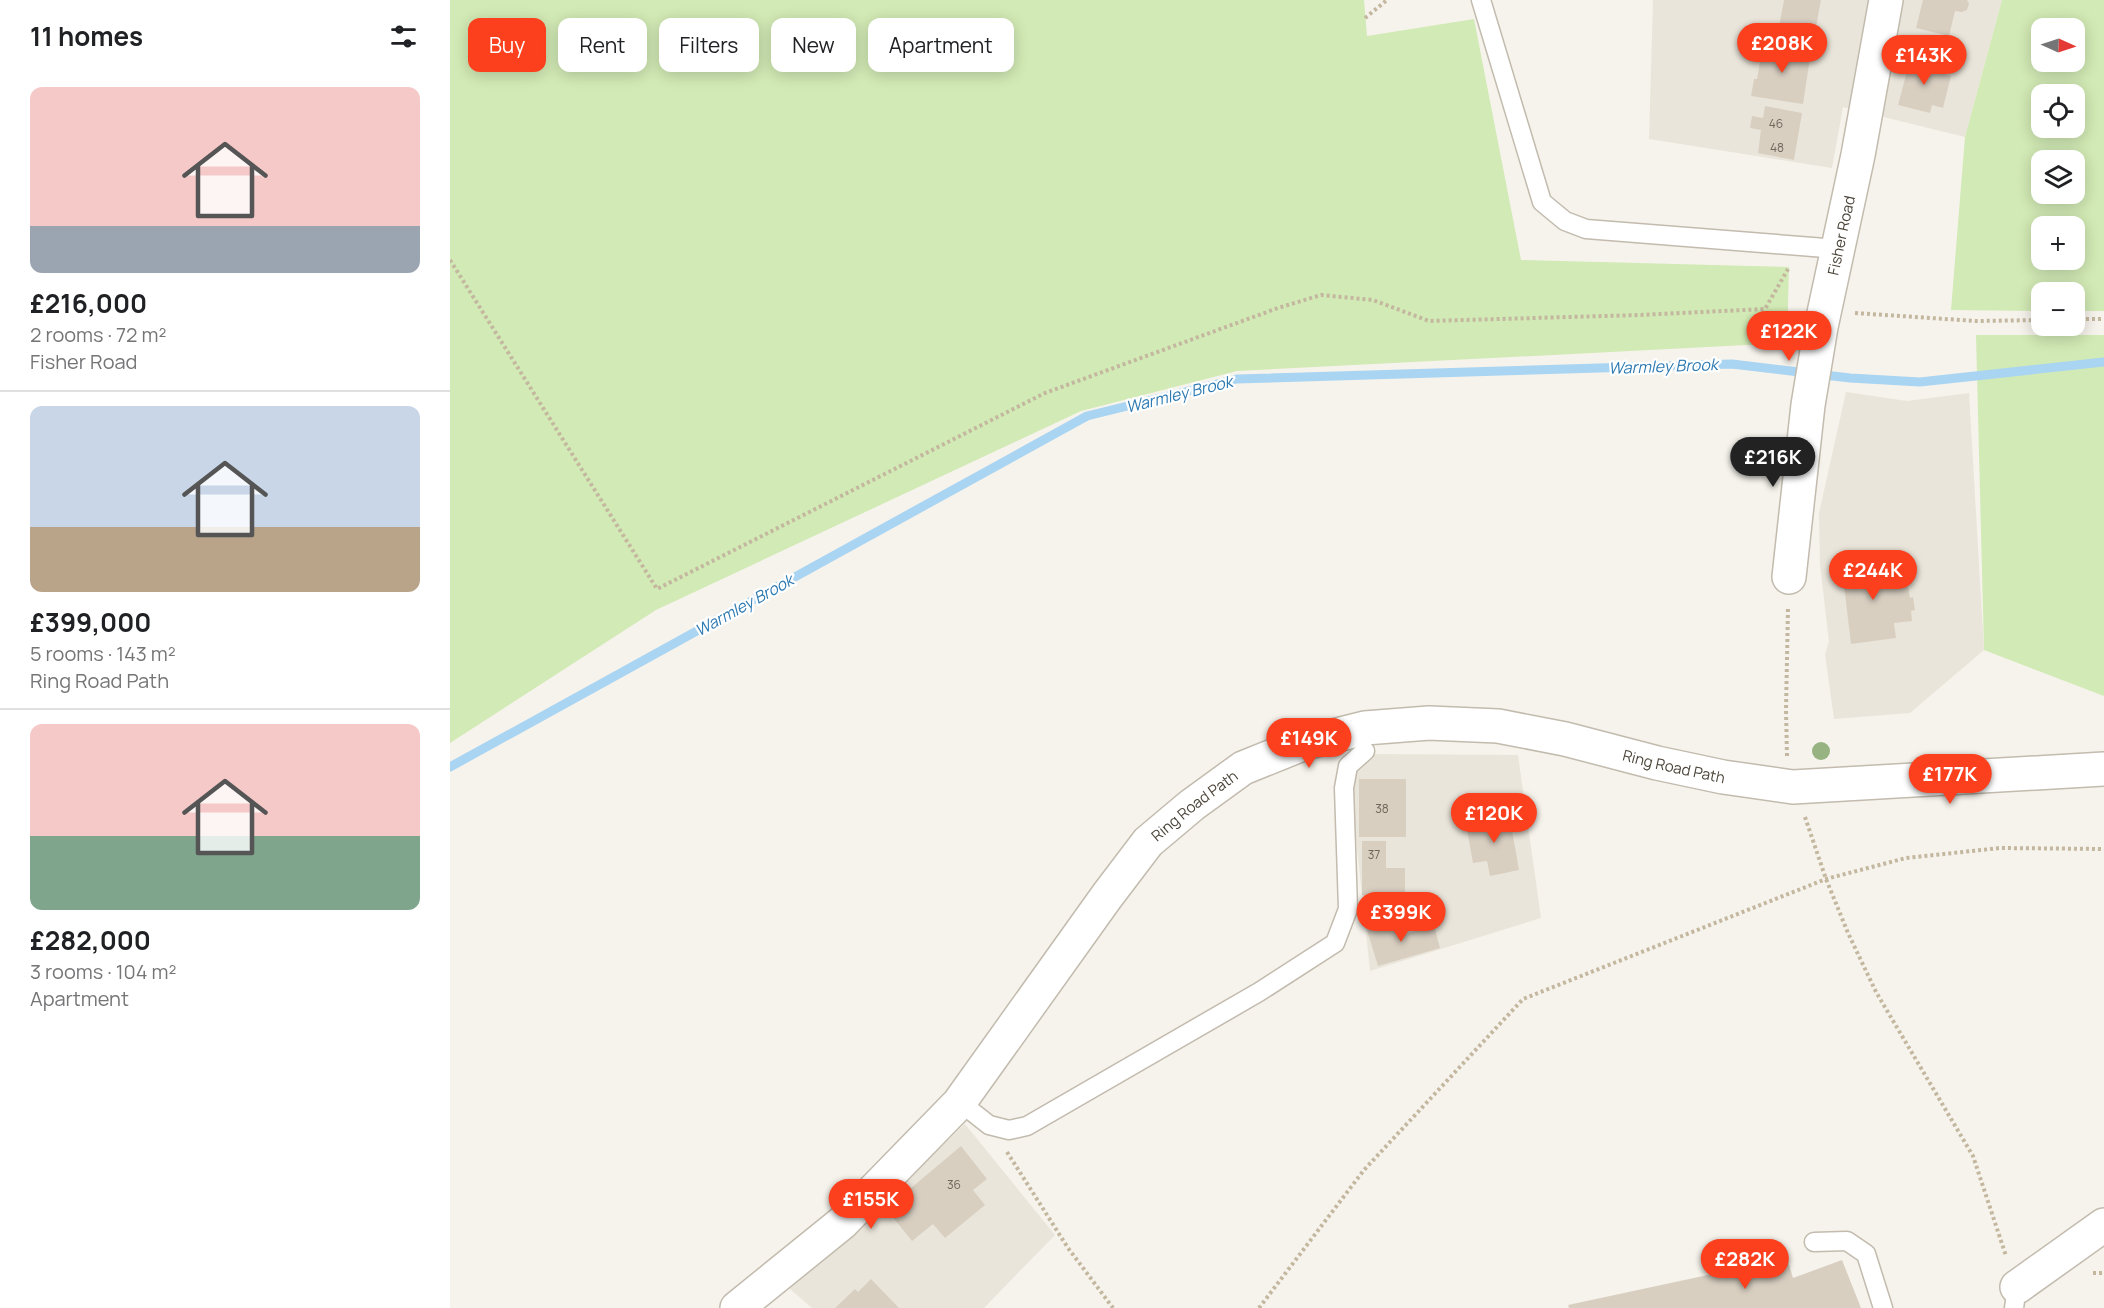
<!DOCTYPE html>
<meta charset="utf-8">
<style>
:root{--surface:#fff;--page:#f2f2f2;--text:#202124;--muted:#757577;--line:#e0e0e0;--accent:#fc3f1d}
body{margin:0;font-family:Manrope,sans-serif;background:var(--page);color:var(--text);height:100vh;display:flex;flex-direction:column;font-size:22px;white-space:nowrap}
*{box-sizing:border-box;margin:0}
p{font-size:20px;color:var(--muted)}
.icon{flex:none;width:33px;height:33px;fill:none;stroke:currentColor;stroke-width:2;stroke-linecap:round;stroke-linejoin:round}
.map{position:relative;flex:1;overflow:hidden}
.drawer{display:flex;flex-direction:column;background:var(--surface);width:450px}
.drawer>*{flex:none}
.hud{position:absolute;left:18px;top:18px;width:570px;height:54px;display:flex;gap:12px}
.needle{width:39px;rotate:93deg}
.fabs{position:absolute;left:1581px;top:18px;display:grid;gap:12px}
.fabs a{display:grid;place-items:center;width:54px;height:54px;border-radius:12px;background:var(--surface);box-shadow:0 3px 15px #0003;font-size:30px}
.price{position:absolute;translate:-50% -51px;padding:0 14px;border-radius:21px;background:var(--accent);color:#fff;font-size:20px;line-height:39px;filter:drop-shadow(0 2px 3px #0008)}
.price::after{content:'';position:absolute;left:50%;top:36px;width:18px;height:14px;margin-left:-9px;background:inherit;clip-path:polygon(0 0,100% 0,50% 100%)}
.price.current{background:#222;color:#fff}
ul{padding:0;list-style:none}
li{display:grid;align-content:center;gap:12px;height:318px;padding:0 30px}
li+li{border-top:2px solid var(--line)}
li span{display:grid;place-items:center;height:186px;border-radius:12px;color:#555}
li>.icon{margin-inline-start:auto}
span .icon{width:108px;height:108px;fill:#fffc;stroke-width:1}
li b{font-size:26px}
h2{display:flex;justify-content:space-between;align-items:center;height:72px;padding:0 30px;font-size:26px}
.pill{padding:0 21px;border-radius:12px;background:var(--surface);box-shadow:0 3px 15px #0003;font-size:21px;line-height:54px}
.pill.current{background:var(--accent);color:#fff}
main{display:flex;flex:1;min-height:0}
.map>svg:first-child{display:block}
.residential{fill:#eae5da}
.green{fill:#d2eab5;fill-rule:evenodd}
.lines{fill:none;stroke-linecap:round;stroke-linejoin:round}
.stream{stroke:#a9d4f2;stroke-width:9}
.building{fill:#d8cfc1}
.lane-casing{stroke:#c2bbae;stroke-width:21}
.street-casing{stroke:#c2bbae;stroke-width:36}
.path{stroke:#c4b79f;stroke-width:4;stroke-dasharray:3 3;stroke-linecap:butt}
.lane{stroke:#fff;stroke-width:18}
.street{stroke:#fff;stroke-width:33}
.tree{fill:#97b381}
.labels{text-anchor:middle;dominant-baseline:central;stroke-width:4.5;stroke-linejoin:round;paint-order:stroke}
.number-label{font-size:12px;fill:#6e675b}
.street-label{font-size:15px;fill:#4b4439;stroke:#fff}
.water-label{font-size:16px;font-style:italic;fill:#2e7ab2;stroke:#fff}
</style>
<main>
<section class="drawer">
<h2>11 homes<svg class="icon" aria-label="filters" viewBox="0 0 24 24"><path d="M4 7h16M4 17h16"/><circle cx="9" cy="7" r="2"/><circle cx="15" cy="17" r="2"/></svg></h2>
<ul>
<li><span style="background:linear-gradient(#f6c9c9 75%,#9aa5b1 0)"><svg class="icon" aria-label="home" viewBox="0 0 24 24"><path d="M3 11l9-7 9 7M6 9v11h12V9"/></svg></span><div><b>£216,000</b><p>2 rooms · 72 m²</p><p>Fisher Road</p></div></li>
<li><span style="background:linear-gradient(#c9d6e8 65%,#b9a48a 0)"><svg class="icon" aria-label="home" viewBox="0 0 24 24"><path d="M3 11l9-7 9 7M6 9v11h12V9"/></svg></span><div><b>£399,000</b><p>5 rooms · 143 m²</p><p>Ring Road Path</p></div></li>
<li><span style="background:linear-gradient(#f6c9c9 60%,#7fa58c 0)"><svg class="icon" aria-label="home" viewBox="0 0 24 24"><path d="M3 11l9-7 9 7M6 9v11h12V9"/></svg></span><div><b>£282,000</b><p>3 rooms · 104 m²</p><p>Apartment</p></div></li>
</ul>
</section>
<div class="map">
<svg width="1654" height="1308" viewBox="0 0 1654 1308">
<rect width="100%" height="100%" fill="#f6f3ec"/>
<path class="residential" d="M1203 0H1552L1515 137 1393 107 1382 168 1199 139Z
M1396 392 1457 401 1519 393 1534 650 1460 713 1384 719 1375 654 1379 642 1370 565 1369 513Z
M925 754 1068 755 1091 918 920 971 901 791 908 768Z
M515 1124 605 1235 534 1308H362L333 1283 400 1234Z"/>
<path class="green" d="M0 0H914L917 36 1024 19 1071 260 1339 267 1337 343 787 371 631 411 206 610 0 743Z
M1552 0H1654V311H1625L1624 292H1592L1591 311 1501 310 1515 137ZM1592 28H1624V62H1592ZM1592 94H1624V128H1592ZM1624 160V194H1592V160ZM1592 226H1624V260H1592Z
M1526 335H1654V696L1534 650Z"/>
<g class="lines">
<path class="stream" d="M0 767 637 416 787 379 1282 364 1400 378 1470 382 1654 362"/>
</g>
<path class="building" d="M1334 0H1371L1363 43 1327 37Z
M1473 0H1517L1519 4 1517 10 1512 12 1505 11 1499 36 1466 28Z
M1313 44 1361 51 1353 104 1301 96 1304 79H1307Z
M1461 56 1493 64 1490 73 1501 76 1493 108 1482 105 1480 113 1448 105Z
M1315 106 1352 113 1344 160 1308 153 1311 130 1300 128 1302 116 1313 118Z
M1436 556 1439 589 1458 587 1460 598 1463 597 1465 610 1461 611 1462 621 1444 623 1446 638 1401 644 1391 561Z
M909 779H956V837H909Z
M1053 808 1056 825 1061 824 1069 870 1040 876 1037 861 1023 863 1017 830 1037 827 1034 812Z
M912 841H936V868H955V894L912 895Z
M943 922 947 937 984 925 990 948 928 966 917 930Z
M511 1146 537 1179 523 1190 535 1205 495 1238 483 1224 462 1241 436 1209Z
M1337 1258 1343 1278 1392 1260 1411 1308H1119L1118 1305Z
M421 1279 449 1308H385L405 1289 408 1292Z"/>
<g class="lines">
<g class="lane-casing">
<path id="lane" d="M1031 0 1092 202 1115 221 1136 229 1388 249
M506 1099 539 1125 559 1130 577 1126 809 992 885 943 898 909 894 788 898 766 915 751
M1364 1242 1397 1241 1416 1254 1433 1308
M1564 1308 1567 1287"/>
</g>
<g class="street-casing">
<g id="street">
<path id="s1" d="M1339 577 1358 405 1371 327 1408 155 1436 0"/>
<path d="M1567 1287 1654 1225"/>
<path id="s2" d="M287 1308 392 1223 509 1103 657 896 698 842 742 805 793 768 855 743 915 728 979 723 1048 726 1115 739 1207 763 1273 777 1343 787 1654 769"/>
</g>
</g>
<path class="path" d="M915 18 937 0
M0 260 207 589 595 393 828 308 871 295 923 300 979 321 1189 315 1315 309 1338 269
M1405 313 1526 321 1592 320
M1624 319H1654
M1337 756 1336 710 1338 608
M1355 817 1376 879 1398 933 1426 992 1523 1156 1556 1256
M557 1152 618 1248 663 1308
M1643 1273H1654
M809 1308 914 1170 1073 999 1376 879 1456 858 1550 848 1654 849"/>
<use href="#lane" class="lane"/>
<use href="#street" class="street"/>
</g>
<circle class="tree" cx="1371" cy="751" r="9"/>
<g class="labels">
<g class="number-label">
<text x="1326" y="123">46</text>
<text x="1327" y="147">48</text>
<text x="932" y="808">38</text>
<text x="924" y="854">37</text>
<text x="504" y="1184">36</text>
</g>
<g class="street-label">
<text stroke="none"><textPath href="#s1" startOffset="346">Fisher Road</textPath></text>
<text stroke="none"><textPath href="#s2" startOffset="1188">Ring Road Path</textPath></text>
<text stroke="none"><textPath href="#s2" startOffset="684">Ring Road Path</textPath></text>
</g>
<g class="water-label">
<text transform="translate(1213 366) rotate(-2)">Warmley Brook</text>
<text transform="translate(729 394) rotate(-14)">Warmley Brook</text>
<text transform="translate(294 605) rotate(-29)">Warmley Brook</text>
</g>
</g>
</svg>
<div class="fabs">
<a><svg class="needle" viewBox="-14 -14 28 28"><path d="M0-13l5 13h-10z" fill="#e53935"/><path d="M0 13l5-13h-10z" fill="#757577"/></svg></a>
<a><svg class="icon" aria-label="locate" viewBox="0 0 24 24"><circle cx="12" cy="12" r="6"/><path d="M12 2v4M12 18v4M2 12h4M18 12h4"/></svg></a>
<a><svg class="icon" aria-label="layers" viewBox="0 0 24 24"><path d="M12 4l9 5-9 5-9-5zM3 14l9 5 9-5"/></svg></a>
<a>+</a>
<a>−</a>
</div>
<b class="price" style="left:1332px;top:74px">£208K</b>
<b class="price" style="left:1474px;top:86px">£143K</b>
<b class="price" style="left:1339px;top:362px">£122K</b>
<b class="price current" style="left:1323px;top:488px">£216K</b>
<b class="price" style="left:1423px;top:601px">£244K</b>
<b class="price" style="left:859px;top:769px">£149K</b>
<b class="price" style="left:1500px;top:805px">£177K</b>
<b class="price" style="left:1044px;top:844px">£120K</b>
<b class="price" style="left:951px;top:943px">£399K</b>
<b class="price" style="left:421px;top:1230px">£155K</b>
<b class="price" style="left:1295px;top:1290px">£282K</b>
<div class="hud">
<a class="pill current">Buy</a>
<a class="pill">Rent</a>
<a class="pill">Filters</a>
<a class="pill">New</a>
<a class="pill">Apartment</a>
</div>
</div>
</main>
